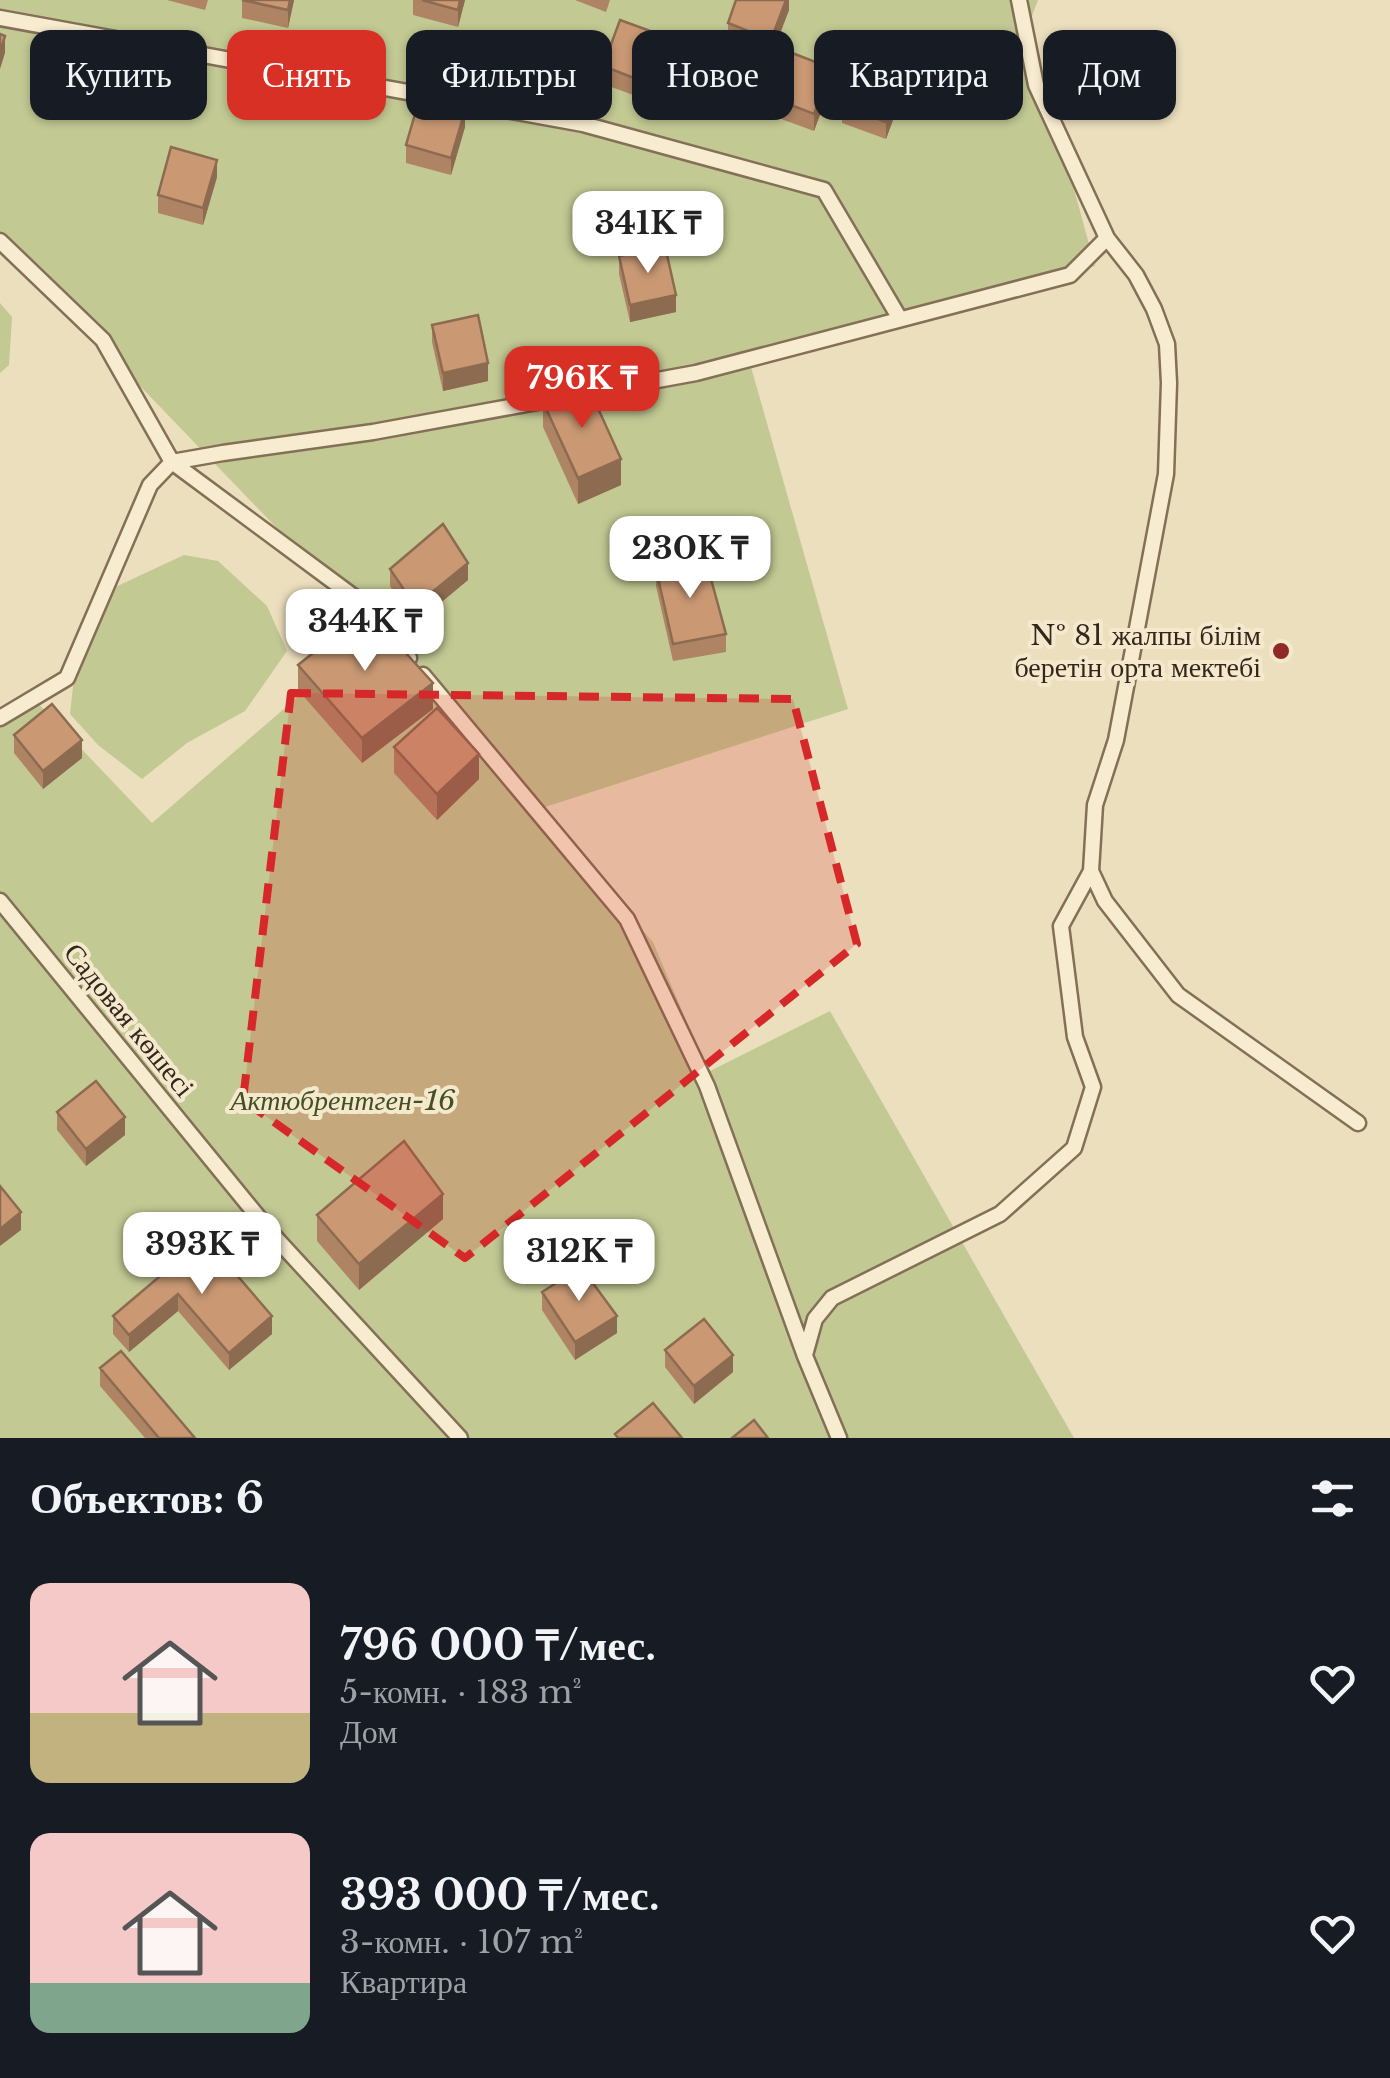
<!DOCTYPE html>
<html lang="ru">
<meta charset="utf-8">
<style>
:root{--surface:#171b24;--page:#242831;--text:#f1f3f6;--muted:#9ea1a6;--accent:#d93025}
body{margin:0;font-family:"Libre Baskerville",serif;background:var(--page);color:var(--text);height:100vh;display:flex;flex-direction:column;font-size:38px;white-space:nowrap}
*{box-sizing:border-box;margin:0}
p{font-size:32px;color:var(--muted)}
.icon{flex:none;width:55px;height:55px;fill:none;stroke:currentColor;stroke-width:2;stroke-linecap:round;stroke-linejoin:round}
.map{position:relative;height:1438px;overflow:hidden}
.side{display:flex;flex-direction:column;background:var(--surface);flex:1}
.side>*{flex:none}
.hud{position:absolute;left:30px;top:30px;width:1330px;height:90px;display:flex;gap:20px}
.price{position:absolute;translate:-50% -85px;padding:0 22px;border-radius:20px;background:#fff;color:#222;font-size:32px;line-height:65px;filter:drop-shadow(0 2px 5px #0008)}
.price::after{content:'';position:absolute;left:50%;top:60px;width:30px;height:22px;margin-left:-15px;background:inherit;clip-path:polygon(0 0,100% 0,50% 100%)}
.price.selected{background:var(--accent);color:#fff}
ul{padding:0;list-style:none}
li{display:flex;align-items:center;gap:30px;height:250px;padding:0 30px}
li span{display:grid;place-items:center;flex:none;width:280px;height:200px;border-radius:20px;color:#555}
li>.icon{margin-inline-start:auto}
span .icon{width:120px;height:120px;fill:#fffc;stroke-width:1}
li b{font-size:42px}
h2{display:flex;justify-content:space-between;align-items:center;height:120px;padding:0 30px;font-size:42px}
.tag{padding:0 35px;border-radius:20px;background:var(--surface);box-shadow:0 2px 8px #0004;font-size:35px;line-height:90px}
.tag.selected{background:var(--accent);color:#fff}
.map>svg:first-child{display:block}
.green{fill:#c2c993}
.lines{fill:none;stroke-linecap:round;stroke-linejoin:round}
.service-casing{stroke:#846f57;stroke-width:19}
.service{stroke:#f8ecd0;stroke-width:14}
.wall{fill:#ae8464}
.shaded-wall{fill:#8d6b51}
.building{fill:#ca9974;stroke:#8d6b51;stroke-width:2.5}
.marked{fill:#d62828;fill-opacity:0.2;stroke:#d62828;stroke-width:8;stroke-dasharray:20 12;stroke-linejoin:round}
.poi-dot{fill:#912929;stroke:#f4e9cd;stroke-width:4}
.labels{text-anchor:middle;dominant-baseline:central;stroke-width:8;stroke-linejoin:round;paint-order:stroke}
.poi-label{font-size:28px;fill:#33271c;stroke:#f4e9cd;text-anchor:end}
.street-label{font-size:28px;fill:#33271c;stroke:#f4e9cd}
.park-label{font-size:28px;font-style:italic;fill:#444f23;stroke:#f4e9cd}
</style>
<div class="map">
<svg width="1390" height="1438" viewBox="0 0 1390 1438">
<rect width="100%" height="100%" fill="#ecdfbe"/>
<path class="green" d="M0 0H1038L1029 24 1095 266 751 367 848 709 536 810 653 942 708 1072 830 1011 1074 1438H0V723L34 699 152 823 375 630 11 252 0 248Z
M0 303 12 317 9 365 0 373Z
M184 555 218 561 267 606 287 651 245 711 187 743 142 779 98 745 70 714 76 659 111 589Z"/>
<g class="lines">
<g class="service-casing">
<path id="service" d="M0 18 583 124 824 190 900 319
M1107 238 1136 275 1154 309 1167 344 1169 383 1166 474 1116 740 1095 805 1091 871 1105 901 1178 995 1358 1123
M0 241 103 340 172 462 365 605 409 658
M423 675 627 919 707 1086 805 1356 839 1438
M0 718 67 678 150 485 172 462 223 453 373 432 696 373 1070 275 1107 238 1036 85 1019 0
M0 901 273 1235 460 1438
M805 1355 815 1319 832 1298 1000 1214 1074 1148 1093 1087 1075 1037 1061 926 1091 871"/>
</g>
<use href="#service" class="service"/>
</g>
<path class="wall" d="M167 0H208L205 10Z
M242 0H294L288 28 242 18Z
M413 0H465L458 27 413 15Z
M575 0H610L606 12Z
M789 0V10L771 57 728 40V23Z
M664 54 647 100 603 84V66Z
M831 85 814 131 770 115V97Z
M903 93 886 139 842 123V105Z
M465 127 451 175 406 163V145Z
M217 177 203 225 158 213V195Z
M619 256 676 312 630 322 619 274Z
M432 325 488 381 443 391 432 342Z
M543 402 621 485 578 504 543 427Z
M390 569 468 580 415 624 390 586Z
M656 569 726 634V652L673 661 656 586Z
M298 665 433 709 362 763 298 690Z
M14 735 82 758 43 789 14 753Z
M394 747 479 779 437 820 394 773Z
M57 1112 125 1135 86 1166 57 1130Z
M317 1215 443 1219 359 1290 317 1241Z
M205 1238 272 1334 229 1370 178 1311 129 1352 113 1334V1316Z
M542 1292 617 1333 575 1360 542 1310Z
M665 1350 733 1372 694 1404 665 1367Z
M100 1368 195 1438H145L100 1386Z"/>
<path class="shaded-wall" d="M290 0H294L288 28V10Z
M460 0H465L458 27V10Z
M786 0H789V10L771 57V40Z
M5 36V53L0 69V52Z
M664 36V54L647 100V83Z
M831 68V85L814 131V114Z
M903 75V93L886 139V122Z
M465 110V127L451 175V158Z
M217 160V177L203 225V208Z
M676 295V312L630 322V305Z
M488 363V381L443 391V373Z
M621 459V485L578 504V478Z
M468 563V580L415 624V606Z
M433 683V709L362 763V738Z
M82 740V758L43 789V771Z
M479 754V779L437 820V794Z
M125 1117V1135L86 1166V1149Z
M443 1194V1219L359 1290V1264Z
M21 1212V1230L0 1246V1229Z
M178 1294V1311L129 1352V1335Z
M272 1316V1334L229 1370V1353Z
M617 1316V1333L575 1360V1342Z
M733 1355V1372L694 1404V1386Z"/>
<path class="building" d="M242 0H290L288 10Z
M422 0H460L458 10Z
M736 0H786L771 40 728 23Z
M620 20 664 36 647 83 603 66Z
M0 34 5 36 0 52Z
M787 51 831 68 814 114 770 97Z
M859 59 903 75 886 122 842 105Z
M420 97 465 110 451 158 406 145Z
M171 147 217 160 203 208 158 195Z
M665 246 676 295 630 305 619 256Z
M478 315 488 363 443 373 432 325Z
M587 384 621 459 578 478 543 402Z
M443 524 468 563 415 606 390 569Z
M705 557 726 634 673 644 656 569Z
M367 610 433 683 362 738 298 665Z
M52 704 82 740 43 771 14 735Z
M437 708 479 754 437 794 394 747Z
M96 1081 125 1117 86 1149 57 1112Z
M404 1141 443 1194 359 1264 317 1215Z
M0 1186 21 1212 0 1229Z
M205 1238 272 1316 229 1353 178 1294 129 1335 113 1316Z
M581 1267 617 1316 575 1342 542 1292Z
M704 1319 733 1355 694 1386 665 1350Z
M121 1351 195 1438H159L100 1368Z
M653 1403 682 1438H618L615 1434Z
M754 1420 768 1438H732Z"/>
<path class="marked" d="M291 693 793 699 857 944 465 1258 243 1100Z"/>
<circle class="poi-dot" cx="1281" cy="651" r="10"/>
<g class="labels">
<g class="poi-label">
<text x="1261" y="635">№ 81 жалпы білім<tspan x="1261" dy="32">беретін орта мектебі</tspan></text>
</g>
<g class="street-label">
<text transform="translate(129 1020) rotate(51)">Садовая көшесі</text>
</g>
<g class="park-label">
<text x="343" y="1100">Актюбрентген-16</text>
</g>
</g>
</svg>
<b class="price" style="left:648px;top:276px">341K ₸</b>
<b class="price selected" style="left:582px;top:431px">796K ₸</b>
<b class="price" style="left:690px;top:601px">230K ₸</b>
<b class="price" style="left:365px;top:674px">344K ₸</b>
<b class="price" style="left:202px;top:1297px">393K ₸</b>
<b class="price" style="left:579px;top:1304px">312K ₸</b>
<div class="hud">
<a class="tag">Купить</a>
<a class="tag selected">Снять</a>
<a class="tag">Фильтры</a>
<a class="tag">Новое</a>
<a class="tag">Квартира</a>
<a class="tag">Дом</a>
</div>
</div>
<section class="side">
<h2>Объектов: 6<svg class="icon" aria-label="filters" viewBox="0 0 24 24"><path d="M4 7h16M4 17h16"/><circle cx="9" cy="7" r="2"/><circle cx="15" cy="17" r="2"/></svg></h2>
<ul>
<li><span style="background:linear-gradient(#f6c9c9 65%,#c2b280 0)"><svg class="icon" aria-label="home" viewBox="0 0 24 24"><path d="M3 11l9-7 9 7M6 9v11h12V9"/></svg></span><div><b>796 000 ₸/мес.</b><p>5-комн. · 183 m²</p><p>Дом</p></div><svg class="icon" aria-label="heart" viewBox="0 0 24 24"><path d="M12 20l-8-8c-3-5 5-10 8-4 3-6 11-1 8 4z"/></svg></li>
<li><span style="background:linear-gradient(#f6c9c9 75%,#7fa58c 0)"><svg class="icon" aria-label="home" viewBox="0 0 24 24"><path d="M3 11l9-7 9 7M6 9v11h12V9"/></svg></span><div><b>393 000 ₸/мес.</b><p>3-комн. · 107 m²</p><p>Квартира</p></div><svg class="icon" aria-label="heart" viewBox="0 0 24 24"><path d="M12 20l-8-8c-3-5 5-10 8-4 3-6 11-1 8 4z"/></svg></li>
</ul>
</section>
